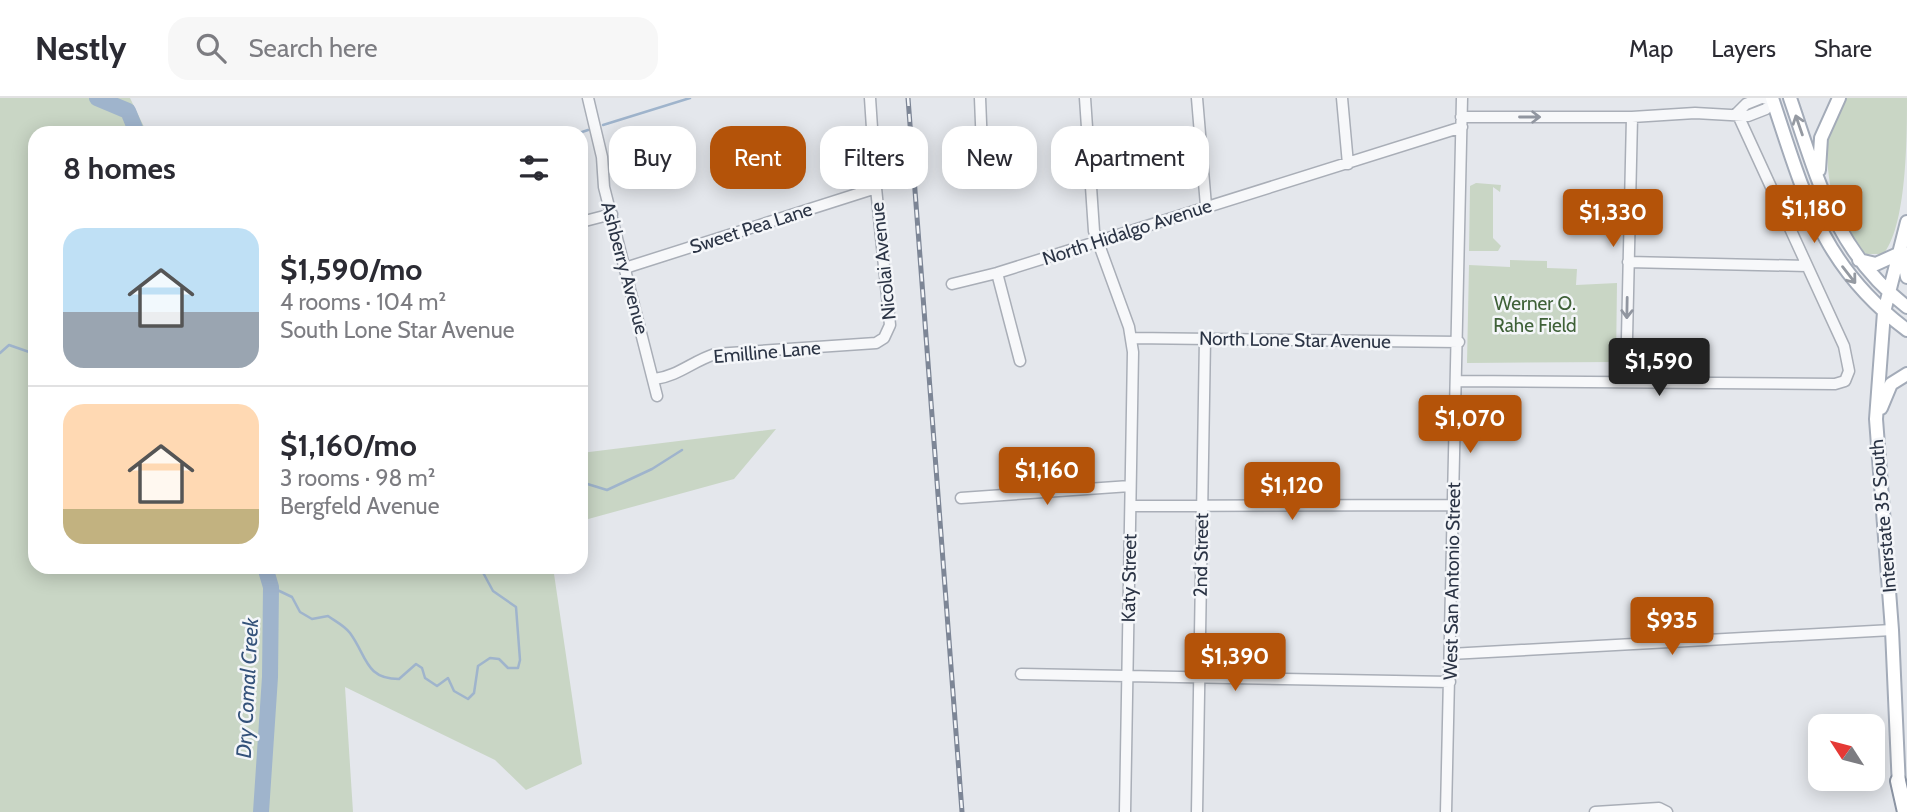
<!DOCTYPE html>
<meta charset="utf-8">
<style>
:root{--surface:#fff;--page:#f7f7f7;--text:#2b2b33;--muted:#7c7c81;--line:#e1e1e2;--accent:#b45309}
body{margin:0;font-family:Cabin,sans-serif;background:var(--page);color:var(--text);height:100vh;display:flex;flex-direction:column;font-size:26px;white-space:nowrap}
*{box-sizing:border-box;margin:0}
p{font-size:23px;color:var(--muted)}
.icon{flex:none;width:38px;height:38px;fill:none;stroke:currentColor;stroke-width:2;stroke-linecap:round;stroke-linejoin:round}
.map{position:relative;flex:1;overflow:hidden}
.sheet{position:absolute;left:28px;top:28px;width:560px;height:448px;display:flex;flex-direction:column;background:var(--surface);border-radius:21px;box-shadow:0 4px 18px #0003}
.sheet>*{flex:none}
.banner{position:absolute;left:609px;top:28px;width:665px;height:63px;display:flex;gap:14px}
.needle{width:46px;rotate:306deg}
.buttons{position:absolute;left:1808px;top:616px;display:grid;gap:14px}
.buttons a{display:grid;place-items:center;width:77px;height:77px;border-radius:14px;background:var(--surface);box-shadow:0 4px 18px #0003;font-size:35px}
.price{position:absolute;translate:-50% -60px;padding:0 16px;border-radius:7px;background:var(--accent);color:#fff;font-size:23px;line-height:46px;filter:drop-shadow(0 2px 4px #0008)}
.price::after{content:'';position:absolute;left:50%;top:42px;width:21px;height:16px;margin-left:-10px;background:inherit;clip-path:polygon(0 0,100% 0,50% 100%)}
.price.current{background:#222;color:#fff}
ul{padding:0;list-style:none}
li{display:flex;align-items:center;gap:21px;height:175px;padding:0 35px}
li+li{border-top:2px solid var(--line)}
li span{display:grid;place-items:center;flex:none;width:196px;height:140px;border-radius:21px;color:#555}
li>.icon{margin-inline-start:auto}
span .icon{width:84px;height:84px;fill:#fffc;stroke-width:1}
li b{font-size:30px}
h2{display:flex;justify-content:space-between;align-items:center;height:84px;padding:0 35px;font-size:30px}
.chip{padding:0 24px;border-radius:21px;background:var(--surface);box-shadow:0 4px 18px #0003;font-size:24px;line-height:63px}
.chip.current{background:var(--accent);color:#fff}
header{display:flex;align-items:center;gap:42px;box-sizing:border-box;height:98px;padding:0 35px;background:var(--surface);border-bottom:2px solid var(--line)}
header strong{font-size:33px}
nav{display:flex;gap:38px;margin-inline-start:auto;font-size:24px}
.search{width:490px;height:63px;background:var(--page);display:flex;align-items:center;gap:18px;box-sizing:border-box;padding:0 24px;border-radius:21px;color:var(--muted);font-size:26px}
.map>svg:first-child{display:block}
.green{fill:#c9d6c5}
.lines{fill:none;stroke-linecap:round;stroke-linejoin:round}
.stream{stroke:#9fb4cc;stroke-width:2.5}
.river{stroke:#9fb4cc;stroke-width:16}
.minor-casing{stroke:#a9aeb7;stroke-width:13}
.major-casing{stroke:#a3abb8;stroke-width:16}
.highway-casing{stroke:#8b94a3;stroke-width:18}
.minor{stroke:#f7f8fa;stroke-width:10}
.major{stroke:#fff;stroke-width:12}
.highway{stroke:#fff;stroke-width:14}
.rail-casing{stroke:#7d8696;stroke-width:5}
.rail{stroke:#f4f6f9;stroke-width:2.5;stroke-dasharray:8;stroke-linecap:butt}
.oneway{stroke:#9196a0}
.oneway2{stroke:#959aa2}
.labels{text-anchor:middle;dominant-baseline:central;stroke-width:5;stroke-linejoin:round;paint-order:stroke}
.street-label{font-size:19px;fill:#2b3445;stroke:#f4f6f9}
.park-label{font-size:19px;fill:#3f6138;stroke:#f4f6f9}
.water-label{font-size:21px;font-style:italic;fill:#34527a;stroke:#f4f6f9}
</style>
<header>
<strong>Nestly</strong>
<div class="search"><svg class="icon" aria-label="search" viewBox="0 0 24 24"><circle cx="10" cy="10" r="6"/><path d="M15 15l6 6"/></svg>Search here</div>
<nav><a>Map</a><a>Layers</a><a>Share</a></nav>
</header>
<div class="map">
<svg width="1907" height="714" viewBox="0 0 1907 714">
<rect width="100%" height="100%" fill="#e4e7ec"/>
<path class="green" d="M0 0H130L147 35H35V469H553L582 666 526 692 495 662 345 589 353 714H0Z
M1845 0H1907C1907 40 1907 135 1880 160L1879 156H1866C1835 128 1823 77 1829 38L1827 37Z
M1476 85 1501 87 1500 94 1493 89V140L1501 148 1498 153H1469L1470 88Z
M1510 162 1547 163V170L1577 171 1576 187 1617 185 1616 264 1467 265 1469 167 1510 169Z
M776 331 734 381 581 423V355Z"/>
<g class="lines">
<path class="stream" d="M603 27 690 0
M579 35 588 32
M0 255 9 247 35 256
M581 384 607 392 652 371 682 352
M271 489 292 499 300 514 312 521 328 518C335 523 345 528 350 535 367 558 365 581 399 581L416 566 422 570 425 580 437 588 448 580 454 593 468 601 474 595 478 568 490 560 499 561 508 570H518L520 562 516 509 493 493 480 469"/>
<path class="river" d="M97 0 128 13 137 35
M261 714 270 579 271 489 265 469"/>
<g class="minor-casing">
<path id="minor" d="M588 0 602 59 604 89 657 298
M980 0 982 50
M1085 0 1094 133 1129 229 1133 254 1125 714
M1197 0 1206 108
M1342 0 1348 66
M1737 15 1746 6 1761 0
M1461 19H1632L1695 15 1748 18 1766 11 1773 3 1763 0
M581 124 612 116
M1628 164 1807 168
M625 170 876 90
M997 175 1020 263
M952 186 997 175 1462 29
M1132 240 1459 244
M655 281C678 278 693 263 715 256L876 245 884 240 890 227 876 90 870 0
M1458 283 1835 286 1845 283 1849 273 1844 248 1737 15
M1626 284 1632 19
M961 400 1130 388
M1131 408 1453 407
M1450 556 1892 532
M1021 576 1450 584
M1197 714 1205 241
M1446 714 1462 0
M1595 714 1659 710 1667 714"/>
</g>
<g class="major-casing">
<path id="major" d="M1772 0C1804 96 1821 168 1907 232
M1790 0C1818 82 1835 154 1907 209
M1819 72 1821 40 1839 0
M1902 153 1907 179
M1859 162 1876 166 1898 156
M1881 310 1891 286 1907 276
M1899 690 1892 532 1876 321 1884 214 1907 124"/>
</g>
<g class="highway-casing">
<path id="highway" d="M1898 683 1905 714"/>
</g>
<use href="#minor" class="minor"/>
<use href="#major" class="major"/>
<use href="#highway" class="highway"/>
<g class="rail-casing">
<path id="rail" d="M908 0 962 714"/>
</g>
<use href="#rail" class="rail"/>
</g>
<defs><path id="oneway-shaft" d="M-6 0H5M1.5-3L5.5 0L1.5 3" fill="none" stroke-width="1.6" stroke-linecap="round" stroke-linejoin="round" transform="scale(1.75)"/></defs>
<g class="oneway">
<use href="#oneway-shaft" transform="translate(1530 19)"/>
<use href="#oneway-shaft" transform="translate(1627 210) rotate(91)"/>
</g>
<g class="oneway2">
<use href="#oneway-shaft" transform="translate(1799 27) rotate(-109)"/>
<use href="#oneway-shaft" transform="translate(1849 177) rotate(52)"/>
</g>
<g class="labels">
<g class="street-label">
<text transform="translate(751 130) rotate(-18)">Sweet Pea Lane</text>
<text transform="translate(1127 134) rotate(-18)">North Hidalgo Avenue</text>
<text transform="translate(883 163) rotate(-96)">Nicolai Avenue</text>
<text transform="translate(625 170) rotate(75)">Ashberry Avenue</text>
<text transform="translate(1295 242) rotate(1)">North Lone Star Avenue</text>
<text transform="translate(767 254) rotate(-5)">Emilline Lane</text>
<text transform="translate(1883 418) rotate(-95)">Interstate 35 South</text>
<text transform="translate(1201 457) rotate(-89)">2nd Street</text>
<text transform="translate(1129 480) rotate(-89)">Katy Street</text>
<text transform="translate(1452 483) rotate(-89)">West San Antonio Street</text>
</g>
<g class="park-label">
<text x="1535" y="205">Werner O.<tspan x="1535" dy="22">Rahe Field</tspan></text>
</g>
<g class="water-label">
<text transform="translate(247 590) rotate(-87)">Dry Comal Creek</text>
</g>
</g>
</svg>
<div class="buttons">
<a><svg class="needle" viewBox="-14 -14 28 28"><path d="M0-13l5 13h-10z" fill="#e53935"/><path d="M0 13l5-13h-10z" fill="#7c7c81"/></svg></a>
</div>
<b class="price" style="left:1814px;top:147px">$1,180</b>
<b class="price" style="left:1613px;top:151px">$1,330</b>
<b class="price current" style="left:1659px;top:300px">$1,590</b>
<b class="price" style="left:1470px;top:357px">$1,070</b>
<b class="price" style="left:1047px;top:409px">$1,160</b>
<b class="price" style="left:1292px;top:424px">$1,120</b>
<b class="price" style="left:1672px;top:559px">$935</b>
<b class="price" style="left:1235px;top:595px">$1,390</b>
<div class="banner">
<a class="chip">Buy</a>
<a class="chip current">Rent</a>
<a class="chip">Filters</a>
<a class="chip">New</a>
<a class="chip">Apartment</a>
</div>
<section class="sheet">
<h2>8 homes<svg class="icon" aria-label="filters" viewBox="0 0 24 24"><path d="M4 7h16M4 17h16"/><circle cx="9" cy="7" r="2"/><circle cx="15" cy="17" r="2"/></svg></h2>
<ul>
<li><span style="background:linear-gradient(#bfe0f5 60%,#9aa5b1 0)"><svg class="icon" aria-label="home" viewBox="0 0 24 24"><path d="M3 11l9-7 9 7M6 9v11h12V9"/></svg></span><div><b>$1,590/mo</b><p>4 rooms · 104 m²</p><p>South Lone Star Avenue</p></div></li>
<li><span style="background:linear-gradient(#ffd9b3 75%,#c2b280 0)"><svg class="icon" aria-label="home" viewBox="0 0 24 24"><path d="M3 11l9-7 9 7M6 9v11h12V9"/></svg></span><div><b>$1,160/mo</b><p>3 rooms · 98 m²</p><p>Bergfeld Avenue</p></div></li>
</ul>
</section>
</div>
